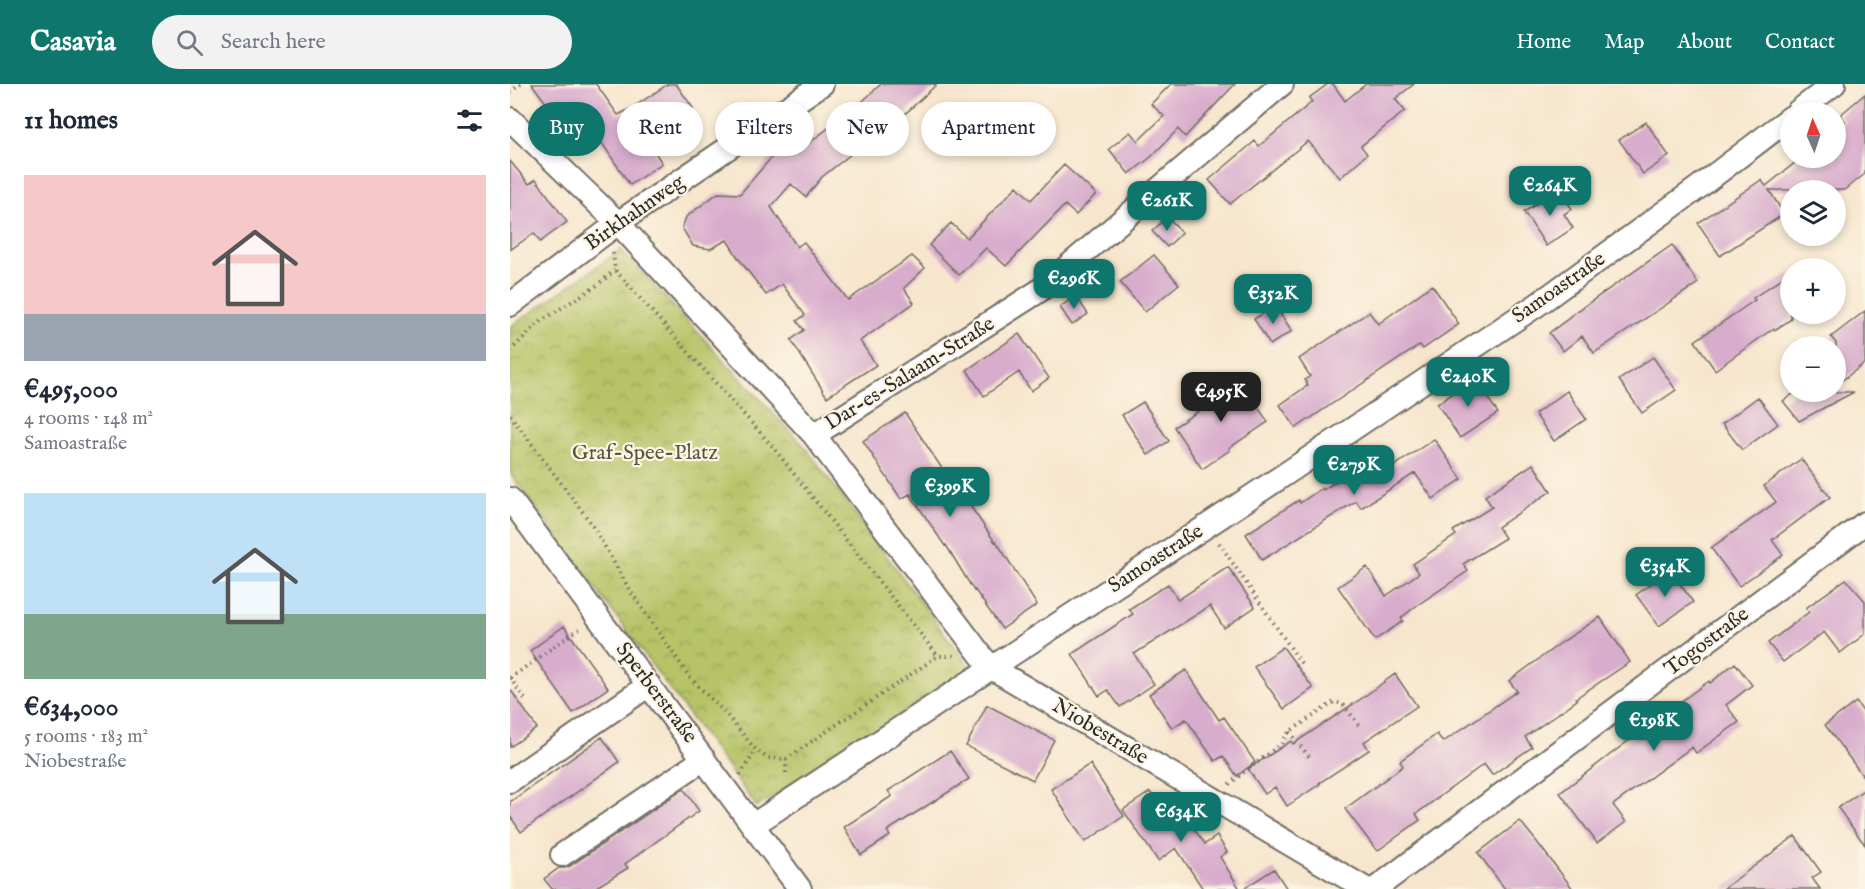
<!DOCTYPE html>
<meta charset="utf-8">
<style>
:root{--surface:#fff;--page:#f2f2f3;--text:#1f2937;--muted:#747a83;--accent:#0f766e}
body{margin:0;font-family:"IM FELL English",serif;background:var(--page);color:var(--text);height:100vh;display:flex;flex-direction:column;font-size:22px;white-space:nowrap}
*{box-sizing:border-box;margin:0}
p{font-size:20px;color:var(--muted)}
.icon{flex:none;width:33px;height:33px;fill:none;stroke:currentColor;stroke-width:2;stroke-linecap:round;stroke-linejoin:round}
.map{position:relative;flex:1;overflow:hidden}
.details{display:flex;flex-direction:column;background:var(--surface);width:510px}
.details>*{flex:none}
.banner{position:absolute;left:18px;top:18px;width:570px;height:54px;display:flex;gap:12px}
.needle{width:39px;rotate:357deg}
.controls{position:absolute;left:1270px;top:18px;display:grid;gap:12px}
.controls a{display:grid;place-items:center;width:66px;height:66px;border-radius:50%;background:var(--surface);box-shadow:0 3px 9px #0003;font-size:30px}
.price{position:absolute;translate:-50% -51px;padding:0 14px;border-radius:12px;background:var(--accent);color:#fff;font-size:20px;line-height:39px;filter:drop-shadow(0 2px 3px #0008)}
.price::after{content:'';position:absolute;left:50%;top:36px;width:18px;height:14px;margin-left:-9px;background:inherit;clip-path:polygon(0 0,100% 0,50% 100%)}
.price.active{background:#222;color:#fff}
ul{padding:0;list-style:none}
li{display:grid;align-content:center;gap:12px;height:318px;padding:0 24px}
li span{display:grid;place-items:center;height:186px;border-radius:0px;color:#555}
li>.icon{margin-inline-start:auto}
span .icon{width:108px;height:108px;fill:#fffc;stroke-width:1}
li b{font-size:26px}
h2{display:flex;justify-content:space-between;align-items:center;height:72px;padding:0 24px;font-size:26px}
.pill{padding:0 21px;border-radius:27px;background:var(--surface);box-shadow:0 3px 9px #0003;font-size:21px;line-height:54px}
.pill.active{background:var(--accent);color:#fff}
header{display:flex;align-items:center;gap:36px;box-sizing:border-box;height:84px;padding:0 30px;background:var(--accent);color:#fff}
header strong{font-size:28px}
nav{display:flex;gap:33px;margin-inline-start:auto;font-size:21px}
.search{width:420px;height:54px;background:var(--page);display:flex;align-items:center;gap:15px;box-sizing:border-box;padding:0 21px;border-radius:33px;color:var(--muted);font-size:22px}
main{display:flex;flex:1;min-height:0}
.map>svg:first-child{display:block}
.park{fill:url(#park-crowns);stroke:#707748;stroke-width:1.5}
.building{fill:#d8accc}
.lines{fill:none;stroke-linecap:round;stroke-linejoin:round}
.minor-casing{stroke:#726c64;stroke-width:26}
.path{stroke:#726c64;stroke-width:4;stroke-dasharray:1.5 4.5;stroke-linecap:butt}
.minor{stroke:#fff;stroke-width:22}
.labels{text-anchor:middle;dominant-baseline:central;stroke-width:4.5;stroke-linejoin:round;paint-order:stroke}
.street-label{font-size:21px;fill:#2b2b2b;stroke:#fcf5e5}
.park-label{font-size:21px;fill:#55593d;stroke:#fcf5e5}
</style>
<header>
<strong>Casavia</strong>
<div class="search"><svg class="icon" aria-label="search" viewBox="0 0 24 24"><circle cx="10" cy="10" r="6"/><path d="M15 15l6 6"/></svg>Search here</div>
<nav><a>Home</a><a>Map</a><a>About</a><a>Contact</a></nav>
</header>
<main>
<section class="details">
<h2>11 homes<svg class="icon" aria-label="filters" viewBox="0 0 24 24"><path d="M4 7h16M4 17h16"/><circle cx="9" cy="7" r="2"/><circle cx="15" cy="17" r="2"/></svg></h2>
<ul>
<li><span style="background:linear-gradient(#f6c9c9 75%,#9aa5b1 0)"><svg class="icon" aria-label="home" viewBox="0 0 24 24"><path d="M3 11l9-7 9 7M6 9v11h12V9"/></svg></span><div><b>€495,000</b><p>4 rooms · 148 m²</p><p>Samoastraße</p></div></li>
<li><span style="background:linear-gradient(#bfe0f5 65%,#7fa58c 0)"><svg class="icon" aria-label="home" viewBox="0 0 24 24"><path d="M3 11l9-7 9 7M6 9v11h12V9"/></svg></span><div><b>€634,000</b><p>5 rooms · 183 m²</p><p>Niobestraße</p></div></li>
</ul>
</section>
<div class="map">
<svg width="1355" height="805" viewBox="0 0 1355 805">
<defs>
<pattern id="park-crowns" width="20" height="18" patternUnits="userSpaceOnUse" patternTransform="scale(1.5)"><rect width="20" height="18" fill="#b6c366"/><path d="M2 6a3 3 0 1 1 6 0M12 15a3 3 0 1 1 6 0" fill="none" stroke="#949f54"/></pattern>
</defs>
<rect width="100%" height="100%" fill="#fcf5e5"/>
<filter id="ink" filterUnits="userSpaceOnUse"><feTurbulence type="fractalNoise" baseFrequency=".0167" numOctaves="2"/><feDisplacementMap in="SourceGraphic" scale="12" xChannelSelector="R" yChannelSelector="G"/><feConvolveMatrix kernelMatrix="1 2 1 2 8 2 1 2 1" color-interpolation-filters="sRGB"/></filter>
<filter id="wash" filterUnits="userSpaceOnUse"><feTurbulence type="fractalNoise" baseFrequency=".008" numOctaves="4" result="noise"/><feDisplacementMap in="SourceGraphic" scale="24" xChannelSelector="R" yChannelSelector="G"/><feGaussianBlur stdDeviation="1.35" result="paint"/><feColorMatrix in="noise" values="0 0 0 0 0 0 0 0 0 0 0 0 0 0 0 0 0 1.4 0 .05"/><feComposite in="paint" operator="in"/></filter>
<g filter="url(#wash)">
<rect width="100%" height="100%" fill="#f7e6cd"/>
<path class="park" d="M111 166 295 363 461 585 247 723 0 389V243Z"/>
<g id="blocks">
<path class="building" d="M22 0H86L108 31 122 24 158 0H166L183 24 137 56 152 79 120 101 70 26 55 37 46 24 42 27Z
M371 0H427L382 42 380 39 312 93 296 113 281 100 261 123 287 163 294 158 338 216 402 172 415 184 394 204 404 219 350 257 366 281 317 313 281 256 294 246 287 237 295 231 272 200 256 211 229 175 217 156 200 165 183 162 172 144 176 133 208 109 230 110 273 60 285 70 339 28 340 29Z
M661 0H725L675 53 668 45 641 73 619 90 599 65 620 48 628 57 654 32 641 20Z
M818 0H823L835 17 856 0H904L885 15 895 27 851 62 857 70 830 94 798 57 720 120 699 96 745 57 749 62 802 18 799 14Z
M1355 10V90L1334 106H1259L1274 130 1210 172 1188 139 1251 96 1256 102 1291 74H1326V45L1335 37 1330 31Z
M1136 38 1159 72 1133 90 1109 56Z
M0 77 19 100 26 95 57 138 30 158 24 149 0 166Z
M554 81 586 110 566 131 555 121 496 182 476 164 449 191 419 161 441 139 457 154 507 102 521 116Z
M1049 105 1062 125 1054 130 1063 144 1036 162 1014 128Z
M658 133 672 149 657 163 642 147Z
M1162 161 1188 199 1084 269 1072 252 1053 267 1039 249 1059 234V233Z
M644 171 669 200 635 228 610 198Z
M1281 188V235L1265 246 1264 244 1205 286 1185 257 1245 216 1243 214Z
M922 201 949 240 913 265 910 261 786 344 770 321 798 301 795 296 800 292 789 275 859 228 868 240Z
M566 212 578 230 562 241 550 223Z
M765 222 782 247 760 261 744 235Z
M1355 227V279L1326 301V259L1321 253Z
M509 250 539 294 521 307 509 288 474 312 457 286Z
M1143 273 1166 306 1132 329 1109 296Z
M728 293 758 338 719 364 720 366 692 385 664 343 701 319 697 313Z
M965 295 988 329 950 354 927 320Z
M1057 307 1076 335 1044 357 1025 330Z
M1286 308H1344L1289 337 1273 317Z
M1248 313 1268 340 1232 366 1212 340Z
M633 318 659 357 638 371 612 331Z
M395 329 435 389 437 388 485 458 486 457 527 521 492 545 465 506 464 507 436 461 435 462 400 410 391 415 353 357Z
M924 355 952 395 923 415 905 389 851 424 846 417 752 476 736 450 789 416 790 419 812 404 813 406 867 371 877 387Z
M1291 375 1320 413 1262 456 1273 471 1229 502 1201 464 1266 418 1254 402Z
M1023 380 1041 407 988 443 995 454 953 480 958 487 906 522 891 534 893 537 865 556 828 503 857 483 876 512 909 489 903 480 946 451 943 447 982 423 975 412Z
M718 483 745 523 714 544 700 522 624 570 644 600 610 623 598 606 589 612 562 570 623 530 619 525 658 500 668 516Z
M1160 486 1183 518 1149 542 1126 511Z
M1336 495 1355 517V550L1330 569 1314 548 1273 578 1258 559 1299 528 1296 524Z
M1090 533 1120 578 1066 614 1067 616 1015 653 1022 663 982 691 974 680 906 730 910 736 867 767 835 725 893 682 890 677 927 650 933 658 1007 607 999 597 1052 558Z
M54 542 98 604 63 629 20 567Z
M773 563 803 604 774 625 744 583Z
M1225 579 1242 601 1216 621 1229 638 1186 669 1182 663 1103 721 1116 738 1087 759 1050 709 1156 628 1199 597 1200 599Z
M676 586 709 636 714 633 745 678 727 692 713 672 705 677 676 635 662 644 639 610Z
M885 590 907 622 854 658 859 666 809 699 810 700 777 722 765 703 755 710 738 685 781 657 783 660 848 617Z
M0 605 27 644 0 663Z
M1346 618 1355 630V695L1315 641Z
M477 621 544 656 523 696 456 662Z
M92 653 109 678 11 748 0 732V718Z
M440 667 459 695 377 747 380 752 351 771 334 743 382 712 378 707Z
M580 680 614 732 575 758 541 705Z
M174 705 189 727 115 780 118 784 83 805H42L34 795 49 784H55L60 782Z
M1355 705V761L1328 724Z
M640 708 660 736 671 728 695 760 707 752 717 768 710 773 730 805H693L666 764 648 777 613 726Z
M1010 737 1027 758 1063 805H995L968 769Z
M1285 752 1311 788 1302 794 1310 805H1213Z
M764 785 777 805H733Z"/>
</g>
</g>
<g filter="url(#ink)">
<use href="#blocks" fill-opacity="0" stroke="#726c64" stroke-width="1.5"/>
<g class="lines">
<g class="minor-casing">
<path id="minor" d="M1287 28 1324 0
M0 35 108 139 304 351 480 583 856 805
M0 221 108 139 312 0
M304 351 529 207 772 0
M0 415 290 805
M0 697 139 601
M243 741 777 389 1027 221 1189 103 1281 33
M52 771 194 675
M865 805 1355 439"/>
</g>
<path class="path" d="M0 8 11 0
M103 169 105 186 262 362 428 572
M0 267 31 237 86 202 105 186
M0 331 81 439 121 508 181 595 215 629 246 666 257 674 276 675V692
M709 459 793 582
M0 594 70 544
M0 594 17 618
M779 648 801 675
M276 675 428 572H445
M230 691 246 666
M719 700 771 660 779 648 824 618 833 620 851 644"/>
<use href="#minor" class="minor"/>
</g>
</g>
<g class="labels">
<g class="street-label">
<text transform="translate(125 129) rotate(-35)">Birkhahnweg</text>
<text transform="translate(1049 204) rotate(-35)">Samoastraße</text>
<text transform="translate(400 290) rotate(-32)">Dar-es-Salaam-Straße</text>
<text transform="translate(646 475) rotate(-33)">Samoastraße</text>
<text transform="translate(1197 558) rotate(-37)">Togostraße</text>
<text transform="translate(146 609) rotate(53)">Sperberstraße</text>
<text transform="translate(590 648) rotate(31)">Niobestraße</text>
</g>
<g class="park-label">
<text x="135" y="369">Graf-Spee-Platz</text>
</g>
</g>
</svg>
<div class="controls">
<a><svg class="needle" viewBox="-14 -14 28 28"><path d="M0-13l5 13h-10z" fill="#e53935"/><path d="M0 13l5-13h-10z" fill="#747a83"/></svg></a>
<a><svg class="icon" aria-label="layers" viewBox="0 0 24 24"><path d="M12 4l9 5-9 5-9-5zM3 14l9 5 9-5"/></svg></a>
<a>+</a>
<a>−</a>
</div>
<b class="price" style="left:1040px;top:133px">€264K</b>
<b class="price" style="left:657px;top:148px">€261K</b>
<b class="price" style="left:564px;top:226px">€296K</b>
<b class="price" style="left:763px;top:241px">€352K</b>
<b class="price" style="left:958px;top:324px">€240K</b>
<b class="price active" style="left:711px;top:339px">€495K</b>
<b class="price" style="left:844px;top:412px">€279K</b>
<b class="price" style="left:440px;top:434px">€399K</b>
<b class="price" style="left:1155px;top:514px">€354K</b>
<b class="price" style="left:1144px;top:668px">€198K</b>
<b class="price" style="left:671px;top:759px">€634K</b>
<div class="banner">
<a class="pill active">Buy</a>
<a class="pill">Rent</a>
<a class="pill">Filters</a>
<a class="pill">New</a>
<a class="pill">Apartment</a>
</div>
</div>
</main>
